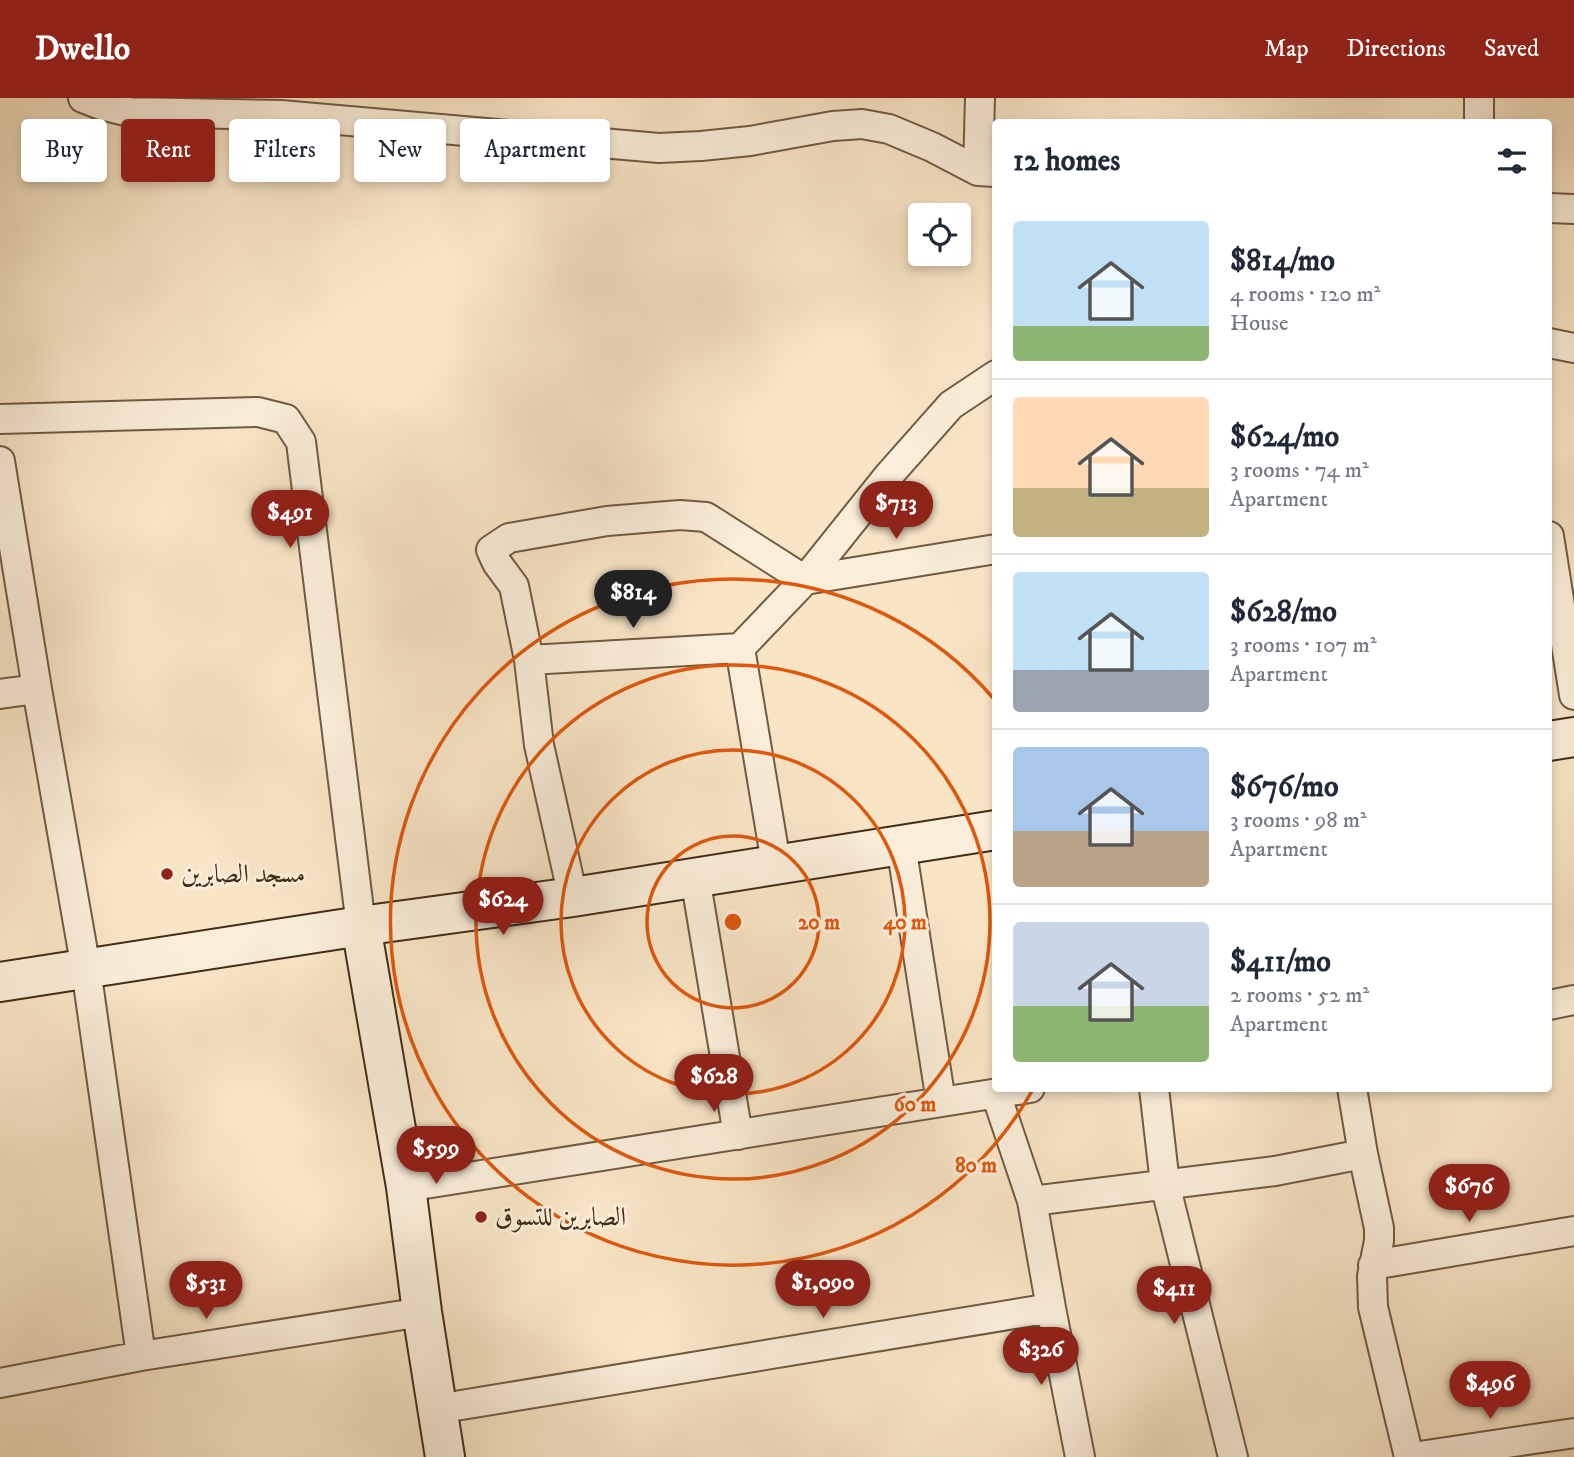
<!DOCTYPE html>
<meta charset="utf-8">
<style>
:root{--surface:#fff;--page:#f6f6f7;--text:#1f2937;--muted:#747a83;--line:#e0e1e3;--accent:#8f2418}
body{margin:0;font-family:"IM FELL DW Pica",Amiri,serif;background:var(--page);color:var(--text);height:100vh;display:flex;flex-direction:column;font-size:26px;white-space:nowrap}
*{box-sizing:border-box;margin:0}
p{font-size:23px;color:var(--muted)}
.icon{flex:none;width:38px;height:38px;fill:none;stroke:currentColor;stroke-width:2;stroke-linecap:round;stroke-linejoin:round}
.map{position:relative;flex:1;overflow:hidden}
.drawer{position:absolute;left:992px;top:21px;width:560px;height:973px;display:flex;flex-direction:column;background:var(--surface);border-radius:7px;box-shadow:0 4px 10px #0003}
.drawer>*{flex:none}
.hud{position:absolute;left:21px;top:21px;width:665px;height:63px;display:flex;gap:14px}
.fabs{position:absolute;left:908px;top:105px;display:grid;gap:14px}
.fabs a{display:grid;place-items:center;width:63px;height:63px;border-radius:7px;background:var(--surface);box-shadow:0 4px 10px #0003;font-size:35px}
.price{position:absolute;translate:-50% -60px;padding:0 16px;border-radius:24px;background:var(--accent);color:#fff;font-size:23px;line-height:46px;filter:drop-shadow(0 2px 4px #0008)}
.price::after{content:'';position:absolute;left:50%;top:42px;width:21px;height:16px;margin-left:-10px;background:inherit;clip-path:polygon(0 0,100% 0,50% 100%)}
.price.selected{background:#222;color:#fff}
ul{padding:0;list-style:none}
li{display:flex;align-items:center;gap:21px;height:175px;padding:0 21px}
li+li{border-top:2px solid var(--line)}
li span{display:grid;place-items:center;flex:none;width:196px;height:140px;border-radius:7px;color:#555}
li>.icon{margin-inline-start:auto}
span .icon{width:84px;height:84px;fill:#fffc;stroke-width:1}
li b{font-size:30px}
h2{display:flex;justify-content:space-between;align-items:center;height:84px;padding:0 21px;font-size:30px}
.pill{padding:0 24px;border-radius:7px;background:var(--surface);box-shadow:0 4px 10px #0003;font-size:24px;line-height:63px}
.pill.selected{background:var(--accent);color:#fff}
header{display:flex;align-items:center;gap:42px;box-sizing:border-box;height:98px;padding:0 35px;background:var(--accent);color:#fff}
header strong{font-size:33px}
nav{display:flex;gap:38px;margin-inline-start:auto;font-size:24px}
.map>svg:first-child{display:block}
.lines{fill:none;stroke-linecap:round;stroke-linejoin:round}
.street-casing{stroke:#705a42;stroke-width:32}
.secondary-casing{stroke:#422c16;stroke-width:42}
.street{stroke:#faeeda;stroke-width:28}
.secondary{stroke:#faeeda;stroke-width:38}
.ring{fill:none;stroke:#e0570c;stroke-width:3.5}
.poi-dot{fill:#8f2418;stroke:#faeeda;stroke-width:2.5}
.labels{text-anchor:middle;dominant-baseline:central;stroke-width:6;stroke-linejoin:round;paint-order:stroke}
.poi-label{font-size:26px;fill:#422c16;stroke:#faeeda;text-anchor:start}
.centre{fill:#e0570c;stroke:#faeeda;stroke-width:3.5}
.ring-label{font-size:21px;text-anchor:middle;font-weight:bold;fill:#e0570c;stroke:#faeeda;stroke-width:6;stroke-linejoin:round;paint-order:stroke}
</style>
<header>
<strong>Dwello</strong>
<nav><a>Map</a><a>Directions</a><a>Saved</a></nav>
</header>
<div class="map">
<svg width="1574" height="1359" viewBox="0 0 1574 1359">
<rect width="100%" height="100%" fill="#f8e5c6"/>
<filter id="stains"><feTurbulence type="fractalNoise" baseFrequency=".00286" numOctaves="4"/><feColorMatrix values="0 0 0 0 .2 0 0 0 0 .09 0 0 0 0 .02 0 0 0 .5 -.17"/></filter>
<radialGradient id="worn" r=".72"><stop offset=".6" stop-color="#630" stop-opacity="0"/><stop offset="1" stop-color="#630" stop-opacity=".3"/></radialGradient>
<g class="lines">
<g class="street-casing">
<path id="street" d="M83 0 101 7 129 14 281 17 659 50 701 48 750 43 833 28 862 26 889 31 932 49 978 73 996 74
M1479 24V0
M978 73 980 0
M1549 110 1574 111
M1549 245 1574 250
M0 321 258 314 286 321 301 344 361 828
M0 363 37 591 86 871 141 1258
M1549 438 1574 597
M529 562 740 550
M0 596 37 591
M901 747 941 1004
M776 765 740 550 805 482 889 377 951 307 996 277
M695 779 738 1037
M573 799 539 647 529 562 514 488 497 465 491 452 509 440 607 423 680 417 706 419 805 482 996 451
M1549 907 1574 902
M1154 990 1165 1086 1233 1359
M1352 990 1363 1056 1379 1130V1143L1372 1178 1373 1209 1409 1359
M406 1089 1030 990
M1032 1103 1275 1073 1363 1056
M1373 1167 1574 1133
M1051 1210 1080 1359
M0 1285 141 1258 422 1214
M437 1311 1051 1210 1032 1103 996 996
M1413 1359 1574 1335"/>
</g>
<g class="secondary-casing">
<path id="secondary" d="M1549 643 1574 639
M361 828 406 1089 422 1214 445 1359
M0 884 361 828 573 799 996 732"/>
</g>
<use href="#street" class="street"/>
<use href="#secondary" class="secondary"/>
</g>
<g class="ring">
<circle cx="733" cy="824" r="86"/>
<circle cx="733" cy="824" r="172"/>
<circle cx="733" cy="824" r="257"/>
<path d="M1032 993A343 343 0 1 1 994 601"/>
</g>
<g class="poi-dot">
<circle cx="167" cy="776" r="7"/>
<circle cx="481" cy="1119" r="7"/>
</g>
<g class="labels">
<g class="poi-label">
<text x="181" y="776">مسجد الصابرين</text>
<text x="495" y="1119">الصابرين للتسوق</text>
</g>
</g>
<circle cx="733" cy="824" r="10" class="centre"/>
<g class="ring-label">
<text x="819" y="831">20 m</text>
<text x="905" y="831">40 m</text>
<text x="915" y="1013">60 m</text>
<text x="976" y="1074">80 m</text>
</g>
<rect width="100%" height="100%" filter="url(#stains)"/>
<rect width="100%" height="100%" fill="url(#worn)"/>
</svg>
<div class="fabs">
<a><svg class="icon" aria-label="locate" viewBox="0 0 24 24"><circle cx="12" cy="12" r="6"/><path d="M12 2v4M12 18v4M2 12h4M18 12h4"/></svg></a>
</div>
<b class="price" style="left:896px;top:443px">$713</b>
<b class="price" style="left:290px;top:452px">$491</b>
<b class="price selected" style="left:633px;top:532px">$814</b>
<b class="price" style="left:503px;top:839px">$624</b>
<b class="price" style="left:714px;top:1016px">$628</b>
<b class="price" style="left:436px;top:1088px">$599</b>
<b class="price" style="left:1469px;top:1126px">$676</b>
<b class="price" style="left:823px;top:1222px">$1,090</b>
<b class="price" style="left:206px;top:1223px">$531</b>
<b class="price" style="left:1174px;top:1228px">$411</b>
<b class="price" style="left:1041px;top:1289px">$326</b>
<b class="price" style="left:1490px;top:1323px">$496</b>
<div class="hud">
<a class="pill">Buy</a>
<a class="pill selected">Rent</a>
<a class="pill">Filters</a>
<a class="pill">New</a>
<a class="pill">Apartment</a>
</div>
<section class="drawer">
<h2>12 homes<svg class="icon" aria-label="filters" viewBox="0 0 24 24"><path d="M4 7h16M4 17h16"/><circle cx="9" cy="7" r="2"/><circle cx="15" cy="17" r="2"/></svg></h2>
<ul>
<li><span style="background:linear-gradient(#bfe0f5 75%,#8fb573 0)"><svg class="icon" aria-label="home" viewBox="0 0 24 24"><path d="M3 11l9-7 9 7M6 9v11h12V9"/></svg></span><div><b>$814/mo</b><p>4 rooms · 120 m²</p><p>House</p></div></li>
<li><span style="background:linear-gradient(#ffd9b3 65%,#c2b280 0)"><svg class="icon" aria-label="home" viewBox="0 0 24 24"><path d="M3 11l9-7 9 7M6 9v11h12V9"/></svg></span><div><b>$624/mo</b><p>3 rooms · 74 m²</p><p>Apartment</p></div></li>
<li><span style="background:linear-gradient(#bfe0f5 70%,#9aa5b1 0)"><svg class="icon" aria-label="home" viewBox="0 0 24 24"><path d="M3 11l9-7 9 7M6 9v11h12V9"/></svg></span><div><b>$628/mo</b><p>3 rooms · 107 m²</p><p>Apartment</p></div></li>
<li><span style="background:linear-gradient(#a9c7e8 60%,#b9a48a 0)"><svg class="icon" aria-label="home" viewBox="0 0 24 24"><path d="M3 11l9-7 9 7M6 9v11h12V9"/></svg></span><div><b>$676/mo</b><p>3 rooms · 98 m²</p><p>Apartment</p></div></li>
<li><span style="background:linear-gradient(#c9d6e8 60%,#8fb573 0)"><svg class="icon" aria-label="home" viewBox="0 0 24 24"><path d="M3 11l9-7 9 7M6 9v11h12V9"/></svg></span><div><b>$411/mo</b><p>2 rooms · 52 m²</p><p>Apartment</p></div></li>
</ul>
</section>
</div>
